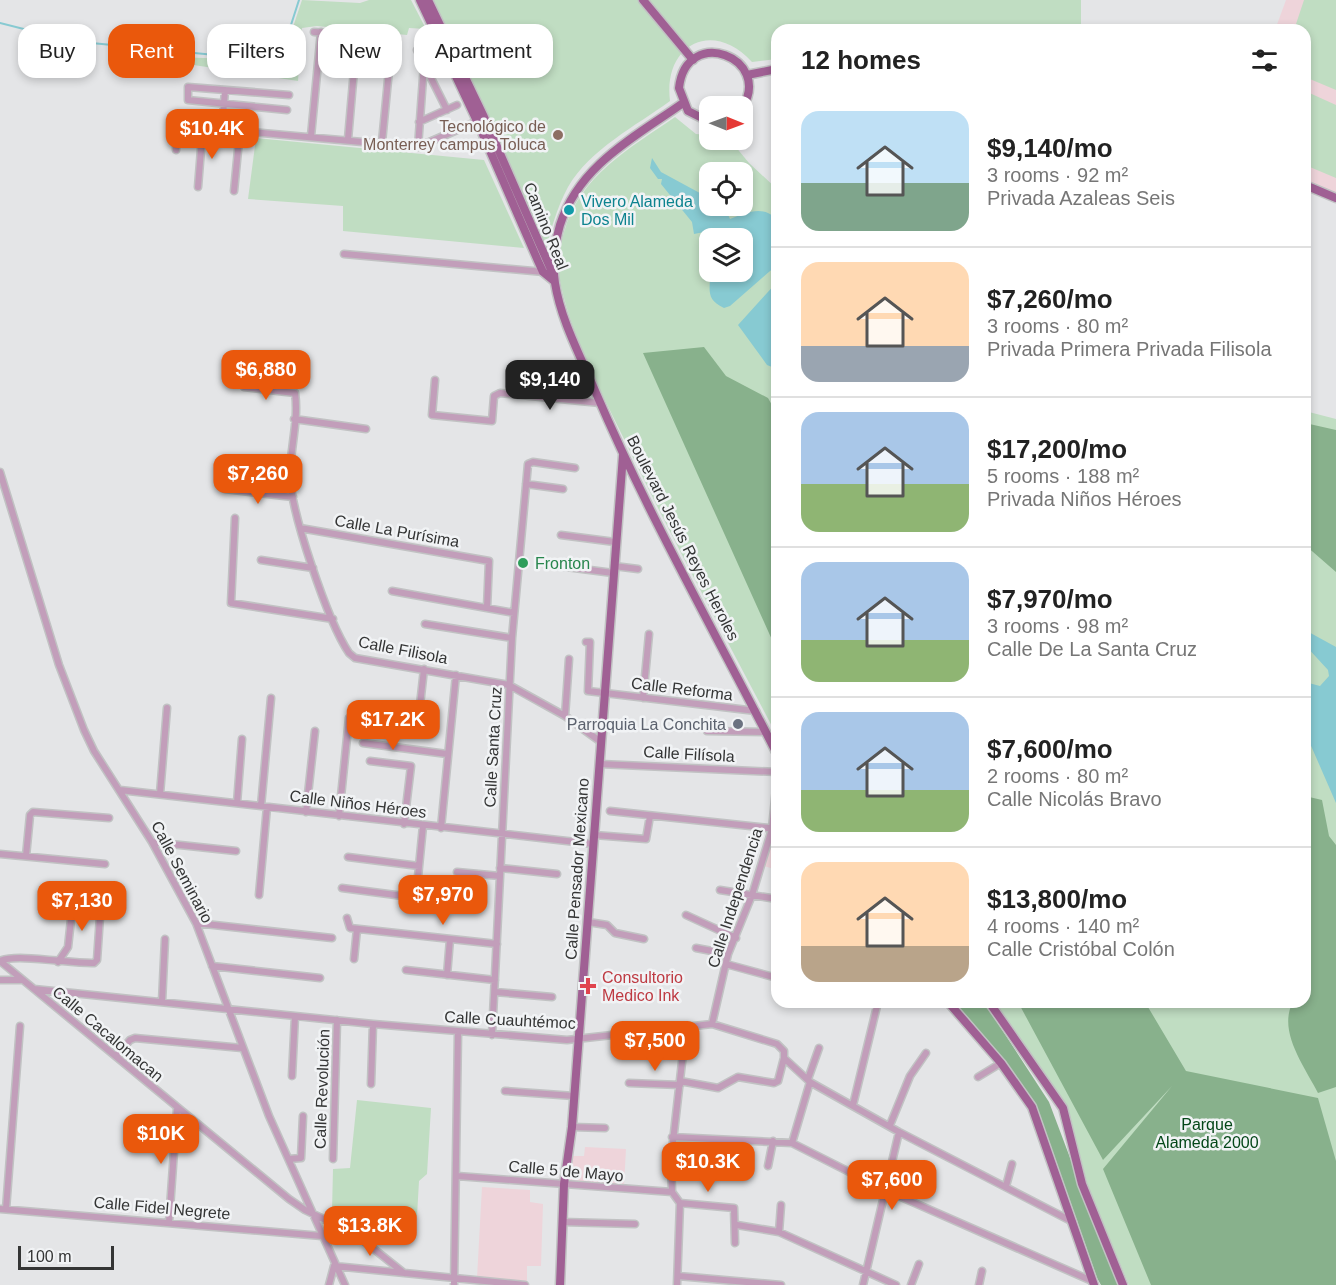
<!DOCTYPE html>
<meta charset="utf-8">
<style>
:root{--surface:#fff;--page:#f2f2f2;--text:#222;--muted:#767676;--line:#e0e0e0;--accent:#ea580c}
body{margin:0;font-family:Arial,sans-serif;background:var(--page);color:var(--text);height:100vh;display:flex;flex-direction:column;font-size:22px;white-space:nowrap}
*{box-sizing:border-box;margin:0}
p{font-size:20px;color:var(--muted)}
.icon{flex:none;width:33px;height:33px;fill:none;stroke:currentColor;stroke-width:2;stroke-linecap:round;stroke-linejoin:round}
.map{position:relative;flex:1;overflow:hidden}
.sheet{position:absolute;left:771px;top:24px;width:540px;height:984px;display:flex;flex-direction:column;background:var(--surface);border-radius:18px;box-shadow:0 3px 9px #0003}
.sheet>*{flex:none}
.guide{position:absolute;left:18px;top:24px;width:570px;height:54px;display:flex;gap:12px}
.needle{width:39px;rotate:91deg}
.tools{position:absolute;left:699px;top:96px;display:grid;gap:12px}
.tools a{display:grid;place-items:center;width:54px;height:54px;border-radius:12px;background:var(--surface);box-shadow:0 3px 9px #0003;font-size:30px}
.scale{position:absolute;left:18px;bottom:15px;width:96px;box-sizing:border-box;padding-left:6px;border:3px solid #343535;border-top:0;font-size:16px;line-height:21px;white-space:nowrap;color:#343535;-webkit-text-stroke:4px #f1f3f5;paint-order:stroke}
.price{position:absolute;translate:-50% -51px;padding:0 14px;border-radius:12px;background:var(--accent);color:#fff;font-size:20px;line-height:39px;filter:drop-shadow(0 2px 3px #0008)}
.price::after{content:'';position:absolute;left:50%;top:36px;width:18px;height:14px;margin-left:-9px;background:inherit;clip-path:polygon(0 0,100% 0,50% 100%)}
.price.selected{background:#222;color:#fff}
ul{padding:0;list-style:none}
li{display:flex;align-items:center;gap:18px;height:150px;padding:0 30px}
li+li{border-top:2px solid var(--line)}
li span{display:grid;place-items:center;flex:none;width:168px;height:120px;border-radius:18px;color:#555}
li>.icon{margin-inline-start:auto}
span .icon{width:72px;height:72px;fill:#fffc;stroke-width:1}
li b{font-size:26px}
h2{display:flex;justify-content:space-between;align-items:center;height:72px;padding:0 30px;font-size:26px}
.chip{padding:0 21px;border-radius:18px;background:var(--surface);box-shadow:0 3px 9px #0003;font-size:21px;line-height:54px}
.chip.selected{background:var(--accent);color:#fff}
.map>svg:first-child{display:block}
.education{fill:#eed4da}
.green{fill:#c0ddc2;fill-rule:evenodd}
.forest{fill:#88b18c}
.water{fill:#87cad2}
.lines{fill:none;stroke-linecap:round;stroke-linejoin:round}
.stream{stroke:#87cad2;stroke-width:2}
.minor-casing{stroke:#c1c2c3;stroke-width:9}
.major-casing{stroke:#c1c2c3;stroke-width:11}
.minor{stroke:#c29eba;stroke-width:6}
.major{stroke:#a06094;stroke-width:8}
.education-dot{fill:#8d6e63;stroke:#f1f3f5;stroke-width:2}
.culture-dot{fill:#0f9aa8;stroke:#f1f3f5;stroke-width:2}
.leisure-dot{fill:#2e9e5b;stroke:#f1f3f5;stroke-width:2}
.worship-dot{fill:#6b7280;stroke:#f1f3f5;stroke-width:2}
.health-dot{fill:#e0444e;stroke:#f1f3f5;stroke-width:2}
.labels{text-anchor:middle;dominant-baseline:central;stroke-width:5;stroke-linejoin:round;paint-order:stroke}
.education-label{font-size:16px;fill:#785e54;stroke:#f1f3f5;text-anchor:end}
.culture-label{font-size:16px;fill:#0d838f;stroke:#f1f3f5;text-anchor:start}
.street-label{font-size:16px;fill:#343535;stroke:#f1f3f5}
.leisure-label{font-size:16px;fill:#27864d;stroke:#f1f3f5;text-anchor:start}
.worship-label{font-size:16px;fill:#5b616d;stroke:#f1f3f5;text-anchor:end}
.health-label{font-size:16px;fill:#be3a42;stroke:#f1f3f5;text-anchor:start}
.park-label{font-size:16px;fill:#044718;stroke:#f1f3f5}
</style>
<div class="map">
<svg width="1336" height="1285" viewBox="0 0 1336 1285">
<rect width="100%" height="100%" fill="#e4e5e7"/>
<path class="education" d="M1286 0H1336V196L1305 182V30H1275Z
M775 834H777V870L764 866Z
M585 1147 626 1149 624 1185 570 1180 572 1156H584Z
M482 1187 530 1190V1202L543 1204 541 1266H527V1282L477 1278Z"/>
<path class="green" d="M302 0 360 3 369 0H411L426 29 409 28 407 35 317 26 302 28 298 81 174 62 175 57 233 59 276 66 287 58 290 36Z
M432 0H1081V30H777V59L752 62C713 19 663 44 670 101 636 126 590 149 568 187 557 207 551 230 545 252L452 37Z
M1304 0H1336V90L1305 77V30H1294Z
M1305 91 1336 105V178L1305 165Z
M675 117 696 134 709 135 710 140H730L749 163 777 189V736C726 638 673 541 625 441 601 391 573 340 561 286 557 268 559 249 564 232 580 175 629 149 675 117ZM710 172H742V206H710ZM710 238H742V272H710Z
M256 138 484 160 524 248 343 231V206L248 199Z
M1305 411 1336 419V1285H1129L1089 1190 1067 1107 993 1002H1305Z
M357 1100 431 1108 427 1174 419 1181 417 1216 332 1211 333 1169 350 1168Z"/>
<path class="forest" d="M704 347 726 376 768 398 777 414V639L773 642 643 353Z
M1305 423 1336 430V572L1305 545Z
M1305 796 1322 800 1329 836 1336 845V1087L1318 1093C1305 1067 1277 1031 1293 1002H1305Z
M954 1002H984L1049 1102 1118 1285H1101L1097 1278 1036 1104Z
M1018 1002H1145L1186 1071 1318 1098 1336 1161V1285H1151L1103 1169 1172 1086 1103 1160Z"/>
<path class="water" d="M652 158 661 172 709 198 710 206H724L730 219C748 212 762 205 777 219V265L730 306 724 308C704 299 711 288 710 272H742V238H710L709 270 706 265 708 235 704 232 694 234 692 222 661 184 662 179H658L650 168Z
M777 282V369L767 365 738 325Z
M1305 630 1336 647V803L1305 732V682L1320 686 1329 676 1328 670 1305 645Z"/>
<g class="lines">
<path class="stream" d="M0 23 71 41 276 61 281 56 299 0"/>
<g class="minor-casing">
<path id="minor" d="M314 32 327 33
M348 35 366 36
M385 38 397 40
M417 50 447 110
M287 110 188 100V87L289 95
M419 122 457 105
M222 129 225 90
M177 135 202 137
M311 136 321 32
M348 139 357 36
M382 142 392 39
M418 147 424 64
M176 150 177 127
M198 187 202 137 207 128 418 147 480 120
M234 191 240 130
M344 254 544 272
M435 380 432 415 492 421 494 396 500 393 600 403
M244 387 295 393C299 420 290 449 290 476 291 513 328 622 349 653L355 658 509 685 565 716 601 742
M294 419 366 429
M0 472 59 665 84 730 94 751 152 842 196 923 269 1116 345 1285
M526 484 563 489
M225 489 293 497
M235 518 231 603 333 619
M300 528 489 561 487 608
M561 535 615 542
M261 560 313 568
M559 566 613 573
M614 566 638 569
M392 591 514 613
M425 624 512 638
M586 642H590L588 691 756 711
M643 698 649 634
M419 714 424 669
M565 716 569 659
M707 731 766 732
M363 743 447 754
M370 761 411 766 404 824
M600 764 777 772
M120 790 593 844
M160 794 167 708
M237 803 242 739
M261 806 271 698
M610 811 777 829
M306 812 315 731
M339 816 349 718
M441 828 456 675
M594 835 646 839 650 816
M152 842 236 851
M0 854 105 864
M26 856 30 815 33 812 109 818
M348 857 419 866
M500 868 557 874
M457 872 500 876
M342 888 434 900
M720 890 777 899
M259 895 267 807
M416 897 423 826
M686 915 736 938
M347 918 350 928 497 944
M588 922 607 925 615 933 644 939
M196 923 332 938
M696 948 728 954
M354 959 357 929
M0 961 289 1199 305 1210 355 1234 404 1273
M0 961C15 953 73 964 94 963L97 960 101 902
M58 962 68 947 73 901
M726 964 777 978
M212 966 320 978
M406 970 495 980
M447 975 450 939
M0 980H23
M34 989 373 1024 567 1040 712 1024 777 1044 784 1051V1058L810 1082 899 1132 1073 1222
M495 992 552 997
M162 1002 165 939
M866 1002 877 1005
M712 1024 728 954 752 895 772 829 777 779
M492 1035 512 638 528 464 533 462 575 468
M116 1056 130 1040 135 1038 242 1048
M292 1076 295 1016
M978 1077 1001 1063
M808 1079 819 1048
M680 1081 718 1088 738 1077 774 1083 778 1081 784 1058
M629 1083 680 1085
M371 1084 373 1024
M505 1091 574 1096
M853 1105 878 1002
M890 1125 910 1076 926 1053
M572 1127 605 1128
M672 1137 792 1143 885 1190 1092 1281
M792 1143 810 1082
M289 1159 301 1158 303 1116
M333 1159 337 1020
M768 1166 773 1141
M457 1176 672 1192
M1006 1186 1012 1164
M680 1203 734 1208 735 1243
M0 1209 322 1236
M6 1209 20 1026
M169 1222 177 1109
M562 1222 635 1224
M737 1225 779 1232 896 1285
M779 1232 781 1205
M334 1266 525 1285
M678 1276 781 1285
M329 1285 334 1266
M454 1285 458 1032
M677 1285 680 1203 672 1192 671 1159 686 1027
M863 1285 899 1132
M911 1285 919 1264
M979 1285 982 1271"/>
</g>
<g class="major-casing">
<path id="major" d="M420 0 477 121 538 261 543 272 554 281
M428 0 484 117 552 272
M643 0 693 60
M747 75 777 69
M683 103C635 137 579 165 560 225 555 243 552 264 555 283 561 321 581 357 596 393 649 517 716 634 777 754
M710 122 688 111 679 88C686 24 774 58 742 108
M1305 185 1336 198
M948 1002 1001 1063 1032 1107 1094 1285
M989 1002 1063 1108 1082 1184 1123 1285
M560 1285 564 1184 572 1127 623 455"/>
</g>
<use href="#minor" class="minor"/>
<use href="#major" class="major"/>
</g>
<circle class="education-dot" cx="558" cy="135" r="6"/>
<circle class="culture-dot" cx="569" cy="210" r="6"/>
<circle class="leisure-dot" cx="523" cy="563" r="6"/>
<circle class="worship-dot" cx="738" cy="724" r="6"/>
<path class="health-dot" d="M585 977h6v6h6v6h-6v6h-6v-6h-6v-6h6z"/>
<g class="labels">
<g class="education-label">
<text x="546" y="126">Tecnológico de<tspan x="546" dy="18">Monterrey campus Toluca</tspan></text>
</g>
<g class="culture-label">
<text x="581" y="201">Vivero Alameda<tspan x="581" dy="18">Dos Mil</tspan></text>
</g>
<g class="street-label">
<text transform="translate(546 226) rotate(68)">Camino Real</text>
<text transform="translate(397 531) rotate(10)">Calle La Purísima</text>
<text transform="translate(683 538) rotate(63)">Boulevard Jesús Reyes Heroles</text>
<text transform="translate(403 650) rotate(11)">Calle Filisola</text>
<text transform="translate(682 689) rotate(7)">Calle Reforma</text>
<text transform="translate(493 747) rotate(-87)">Calle Santa Cruz</text>
<text transform="translate(689 754) rotate(3)">Calle Filísola</text>
<text transform="translate(358 804) rotate(7)">Calle Niños Héroes</text>
<text transform="translate(577 869) rotate(-86)">Calle Pensador Mexicano</text>
<text transform="translate(182 872) rotate(62)">Calle Seminario</text>
<text transform="translate(735 898) rotate(-72)">Calle Independencia</text>
<text transform="translate(510 1020) rotate(3)">Calle Cuauhtémoc</text>
<text transform="translate(108 1034) rotate(40)">Calle Cacalomacan</text>
<text transform="translate(322 1089) rotate(-88)">Calle Revolución</text>
<text transform="translate(566 1171) rotate(5)">Calle 5 de Mayo</text>
<text transform="translate(162 1208) rotate(5)">Calle Fidel Negrete</text>
</g>
<g class="leisure-label">
<text x="535" y="563">Fronton</text>
</g>
<g class="worship-label">
<text x="726" y="724">Parroquia La Conchita</text>
</g>
<g class="health-label">
<text x="602" y="977">Consultorio<tspan x="602" dy="18">Medico Ink</tspan></text>
</g>
<g class="park-label">
<text x="1207" y="1124">Parque<tspan x="1207" dy="18">Alameda 2000</tspan></text>
</g>
</g>
</svg>
<div class="tools">
<a><svg class="needle" viewBox="-14 -14 28 28"><path d="M0-13l5 13h-10z" fill="#e53935"/><path d="M0 13l5-13h-10z" fill="#767676"/></svg></a>
<a><svg class="icon" aria-label="locate" viewBox="0 0 24 24"><circle cx="12" cy="12" r="6"/><path d="M12 2v4M12 18v4M2 12h4M18 12h4"/></svg></a>
<a><svg class="icon" aria-label="layers" viewBox="0 0 24 24"><path d="M12 4l9 5-9 5-9-5zM3 14l9 5 9-5"/></svg></a>
</div>
<div class="scale">100 m</div>
<b class="price" style="left:212px;top:160px">$10.4K</b>
<b class="price" style="left:266px;top:401px">$6,880</b>
<b class="price selected" style="left:550px;top:411px">$9,140</b>
<b class="price" style="left:258px;top:505px">$7,260</b>
<b class="price" style="left:393px;top:751px">$17.2K</b>
<b class="price" style="left:443px;top:926px">$7,970</b>
<b class="price" style="left:82px;top:932px">$7,130</b>
<b class="price" style="left:655px;top:1072px">$7,500</b>
<b class="price" style="left:161px;top:1165px">$10K</b>
<b class="price" style="left:708px;top:1193px">$10.3K</b>
<b class="price" style="left:892px;top:1211px">$7,600</b>
<b class="price" style="left:370px;top:1257px">$13.8K</b>
<div class="guide">
<a class="chip">Buy</a>
<a class="chip selected">Rent</a>
<a class="chip">Filters</a>
<a class="chip">New</a>
<a class="chip">Apartment</a>
</div>
<section class="sheet">
<h2>12 homes<svg class="icon" aria-label="filters" viewBox="0 0 24 24"><path d="M4 7h16M4 17h16"/><circle cx="9" cy="7" r="2"/><circle cx="15" cy="17" r="2"/></svg></h2>
<ul>
<li><span style="background:linear-gradient(#bfe0f5 60%,#7fa58c 0)"><svg class="icon" aria-label="home" viewBox="0 0 24 24"><path d="M3 11l9-7 9 7M6 9v11h12V9"/></svg></span><div><b>$9,140/mo</b><p>3 rooms · 92 m²</p><p>Privada Azaleas Seis</p></div></li>
<li><span style="background:linear-gradient(#ffd9b3 70%,#9aa5b1 0)"><svg class="icon" aria-label="home" viewBox="0 0 24 24"><path d="M3 11l9-7 9 7M6 9v11h12V9"/></svg></span><div><b>$7,260/mo</b><p>3 rooms · 80 m²</p><p>Privada Primera Privada Filisola</p></div></li>
<li><span style="background:linear-gradient(#a9c7e8 60%,#8fb573 0)"><svg class="icon" aria-label="home" viewBox="0 0 24 24"><path d="M3 11l9-7 9 7M6 9v11h12V9"/></svg></span><div><b>$17,200/mo</b><p>5 rooms · 188 m²</p><p>Privada Niños Héroes</p></div></li>
<li><span style="background:linear-gradient(#a9c7e8 65%,#8fb573 0)"><svg class="icon" aria-label="home" viewBox="0 0 24 24"><path d="M3 11l9-7 9 7M6 9v11h12V9"/></svg></span><div><b>$7,970/mo</b><p>3 rooms · 98 m²</p><p>Calle De La Santa Cruz</p></div></li>
<li><span style="background:linear-gradient(#a9c7e8 65%,#8fb573 0)"><svg class="icon" aria-label="home" viewBox="0 0 24 24"><path d="M3 11l9-7 9 7M6 9v11h12V9"/></svg></span><div><b>$7,600/mo</b><p>2 rooms · 80 m²</p><p>Calle Nicolás Bravo</p></div></li>
<li><span style="background:linear-gradient(#ffd9b3 70%,#b9a48a 0)"><svg class="icon" aria-label="home" viewBox="0 0 24 24"><path d="M3 11l9-7 9 7M6 9v11h12V9"/></svg></span><div><b>$13,800/mo</b><p>4 rooms · 140 m²</p><p>Calle Cristóbal Colón</p></div></li>
</ul>
</section>
</div>
